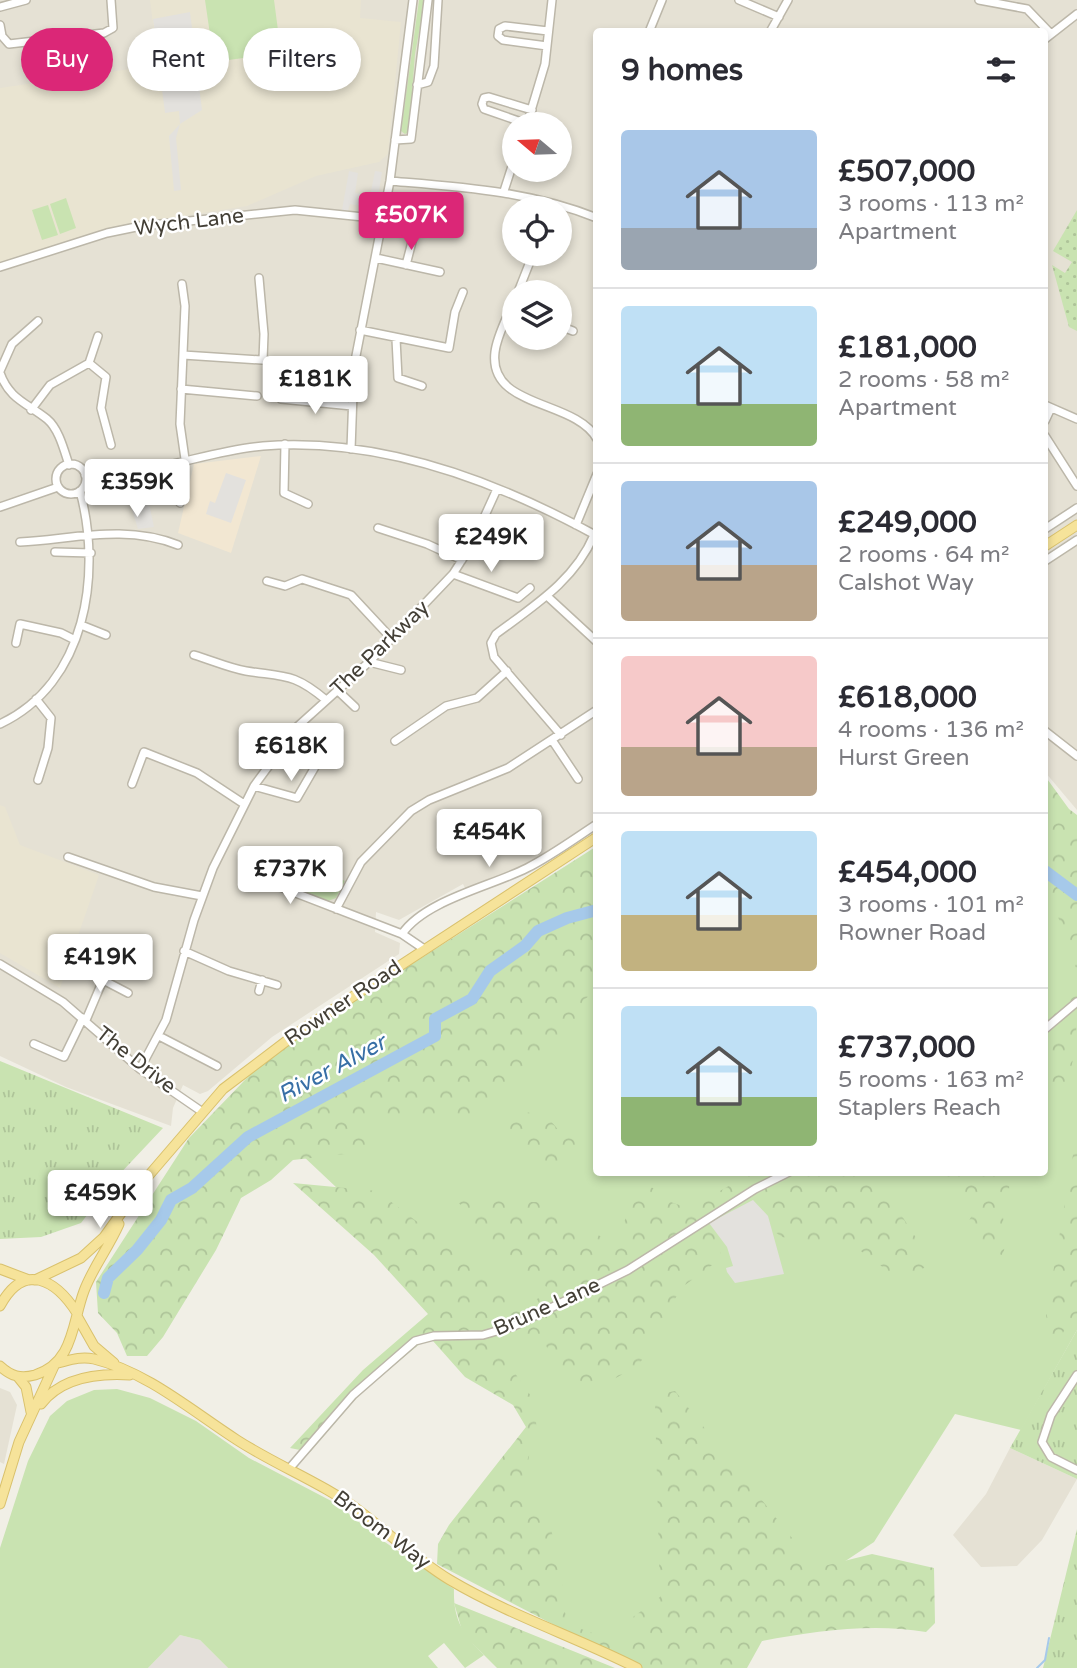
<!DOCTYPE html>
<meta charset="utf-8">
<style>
:root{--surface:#fff;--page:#f2f2f3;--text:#2b2b33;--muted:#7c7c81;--line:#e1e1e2;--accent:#db2777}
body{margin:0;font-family:"Varela Round",sans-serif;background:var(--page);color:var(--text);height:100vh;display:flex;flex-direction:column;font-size:26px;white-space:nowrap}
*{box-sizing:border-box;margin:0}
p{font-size:23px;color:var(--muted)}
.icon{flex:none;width:38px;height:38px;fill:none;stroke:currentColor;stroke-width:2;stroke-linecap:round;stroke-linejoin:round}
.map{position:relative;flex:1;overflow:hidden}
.sheet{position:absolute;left:593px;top:28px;width:455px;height:1148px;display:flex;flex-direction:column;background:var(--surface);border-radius:7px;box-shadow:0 4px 10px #0003}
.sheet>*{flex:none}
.banner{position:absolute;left:21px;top:28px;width:467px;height:63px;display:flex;gap:14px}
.needle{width:46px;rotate:289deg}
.buttons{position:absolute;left:502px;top:112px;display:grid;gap:14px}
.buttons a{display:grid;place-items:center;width:70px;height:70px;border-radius:50%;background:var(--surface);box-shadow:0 4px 10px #0003;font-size:35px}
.price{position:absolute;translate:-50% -60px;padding:0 16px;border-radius:7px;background:#fff;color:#222;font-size:23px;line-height:46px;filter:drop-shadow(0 2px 4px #0008)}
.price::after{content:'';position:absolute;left:50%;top:42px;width:21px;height:16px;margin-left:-10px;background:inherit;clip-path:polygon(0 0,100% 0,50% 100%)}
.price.selected{background:var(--accent);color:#fff}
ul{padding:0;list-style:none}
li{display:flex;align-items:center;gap:21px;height:175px;padding:0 28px}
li+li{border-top:2px solid var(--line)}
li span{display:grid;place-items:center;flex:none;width:196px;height:140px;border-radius:7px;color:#555}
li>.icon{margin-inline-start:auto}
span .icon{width:84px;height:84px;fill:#fffc;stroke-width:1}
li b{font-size:30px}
h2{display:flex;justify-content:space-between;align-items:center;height:84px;padding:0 28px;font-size:30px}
.chip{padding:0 24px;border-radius:32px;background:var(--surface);box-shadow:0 4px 10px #0003;font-size:24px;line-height:63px}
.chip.selected{background:var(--accent);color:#fff}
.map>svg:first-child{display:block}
.residential{fill:#e5e1d4;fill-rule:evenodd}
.commercial{fill:#f2e7d2}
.industrial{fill:#e4e0da}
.education{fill:#e9e4d1}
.grass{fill:#c9e3b1}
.forest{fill:url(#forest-crowns)}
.park{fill:url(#park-tufts)}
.garden{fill:url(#garden-dots)}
.parking{fill:#e3e1dd}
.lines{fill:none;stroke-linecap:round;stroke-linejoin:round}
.stream{stroke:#a6c9ea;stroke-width:2}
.river{stroke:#a6c9ea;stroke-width:12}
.minor-casing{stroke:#bcb7a9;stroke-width:10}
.major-casing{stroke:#d9c16c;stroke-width:11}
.minor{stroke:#fff;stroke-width:7}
.major{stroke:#f6e39a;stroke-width:9}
.labels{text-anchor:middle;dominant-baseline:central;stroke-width:5;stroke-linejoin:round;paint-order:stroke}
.street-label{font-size:21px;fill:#433f36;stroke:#fff}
.water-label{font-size:23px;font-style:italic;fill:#386fa6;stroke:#fff}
</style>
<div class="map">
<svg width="1077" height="1668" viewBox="0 0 1077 1668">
<defs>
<pattern id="forest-crowns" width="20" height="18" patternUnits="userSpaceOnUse" patternTransform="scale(1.75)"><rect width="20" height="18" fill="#c9e3b1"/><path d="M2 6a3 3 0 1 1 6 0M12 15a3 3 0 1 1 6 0" fill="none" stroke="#aec499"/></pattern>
<pattern id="park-tufts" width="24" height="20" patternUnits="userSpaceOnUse" patternTransform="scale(1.75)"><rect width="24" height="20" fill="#c9e3b1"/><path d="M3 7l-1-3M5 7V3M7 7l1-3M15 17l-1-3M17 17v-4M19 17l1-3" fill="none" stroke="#aec499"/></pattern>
<pattern id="garden-dots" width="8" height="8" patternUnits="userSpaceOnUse" patternTransform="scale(1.75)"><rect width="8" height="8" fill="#c9e3b1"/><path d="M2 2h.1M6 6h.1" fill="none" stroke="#aec499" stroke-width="1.8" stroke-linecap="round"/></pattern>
</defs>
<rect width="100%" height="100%" fill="#f1efe6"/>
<path class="residential" d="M0 0H1077V810L1045 772V32H597V821L540 858 466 890 463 884 399 920 376 912 375 932 400 943 399 954 272 1037 208 1091 200 1094 183 1085 173 1108 171 1126 66 1087 0 1056ZM514 124H560V170H514ZM514 208H560V254H514ZM514 292H560V338H514Z
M0 1388 10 1392 17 1405 4 1464 0 1462Z
M1010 1448 1077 1479 1042 1540 1017 1566 981 1567 953 1535 986 1494Z"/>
<path class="commercial" d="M261 456 231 553 178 533 194 464Z"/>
<path class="industrial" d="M180 1635 200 1640 228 1668H148Z"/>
<path class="education" d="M150 0H361L360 18 401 22 388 154 379 162 316 176 247 206 133 224 0 264V88L158 65Z
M0 805 5 807 20 845 99 875 60 988 0 953Z"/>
<path class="grass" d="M205 0H274L281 53 214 62Z
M419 0H425L415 54 409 132 405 134 401 131Z
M66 198 76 228 60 234 50 204Z
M48 205 58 235 42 240 32 210Z
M1045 824 1077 841V1330L1021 1430 955 1414 874 1542 689 1665 585 1635 440 1542 530 1428 461 1305 267 1122 597 931V1172H1045Z
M276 877 293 884 332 883 337 877 345 881 336 898 328 901 275 881Z
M117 1389 150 1398 196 1421 249 1458 337 1504 376 1536 454 1589C453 1620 463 1634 484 1655L465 1668 444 1643 428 1656 438 1668H228L200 1640 180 1635 148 1668H0V1548L28 1461 50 1416 67 1401 94 1390Z"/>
<path class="forest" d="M1045 776 1069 809 1077 815V971L1050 894 1045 898Z
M597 846V990L585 999 571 1030 494 1105 467 1117 439 1120 386 1114 365 1124 372 1151 293 1160 271 1180 241 1198 216 1250 163 1337 147 1356H127L117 1333 98 1313 96 1282 189 1138 269 1055Z
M1077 990C1077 1021 1077 1060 1065 1086L1045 1095V999L1059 1005Z
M526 1112 559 1119H549L561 1133 584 1132 593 1135 580 1151 575 1165C541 1178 518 1145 503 1121Z
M1077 1131V1328L1066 1327 1053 1352 1046 1315Z
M752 1173H874L933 1264 899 1279 858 1249 782 1237 755 1218 744 1191 716 1214 725 1226 719 1260 681 1288 639 1365 596 1389 572 1384 559 1378 542 1335 509 1338C499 1365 528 1386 538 1408L535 1414C538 1431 535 1431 531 1447 526 1465 526 1485 528 1505L549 1521 563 1578 561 1598 566 1616 573 1626 628 1646 633 1617 660 1597 655 1403 665 1393 675 1391 816 1568 872 1554 934 1568 935 1623 926 1632C871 1623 817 1631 762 1641L747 1668H637L437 1564 438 1544 449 1525 526 1427 513 1405 465 1377 433 1341H423L360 1394 310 1452 290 1448 363 1370 428 1314 374 1255 293 1183 377 1191 476 1267 516 1311 551 1291 480 1231 459 1203 468 1191 507 1202H543L615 1245C620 1231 637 1194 637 1184L653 1188 662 1199 682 1206 709 1197Z
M941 1173H1010L1008 1207 1003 1217 1006 1239 1003 1256 962 1233 976 1208Z
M454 1603 615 1668H497L463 1634Z"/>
<path class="park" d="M0 1061 163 1128 115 1179 81 1223 41 1237 0 1239Z
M1077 1330V1479L1010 1448Z
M1077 1529V1668H1043L1044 1664Z"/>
<path class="garden" d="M1077 210V331L1069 327 1052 265 1065 273 1072 262 1053 251Z"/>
<path class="parking" d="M190 12 202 110 180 124 176 138 181 190 174 191 169 136 180 124 179 111 165 113 153 19Z
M349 171 358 173 355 193 370 196 375 171 382 172 376 209 350 204 348 211 342 210Z
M226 473 246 480 231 523 206 514 210 501 215 503Z
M145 484 154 527 138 529 126 490Z
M753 1200 768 1216 784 1274 735 1283 727 1272 726 1268 733 1266 727 1247 709 1223Z"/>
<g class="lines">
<path class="stream" d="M1037 1668 1045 1660 1049 1638"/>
<path class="river" d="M1045 871 1077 895
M104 1293 108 1278 137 1250 161 1220 171 1200 192 1188 248 1137 435 1036V1019L472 999 490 971 525 946 538 931 567 918 597 910"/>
<g class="minor-casing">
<path id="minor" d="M739 0 779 17
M979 0 1027 9 1051 34
M0 7 26 0
M0 25 2 36 9 44 104 33 113 28 111 0
M649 32 662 0
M770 32 788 0
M1045 39 1077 14
M547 46 503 40 498 36 499 29 505 26 548 31
M417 85 428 82 434 66 438 0
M527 124 545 64 552 0
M527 124 484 109 482 104 484 98 489 97 532 110
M395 140 411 139 428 0
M390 181C461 187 530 191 597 218
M504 191 514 160
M376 258 440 272
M406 265 421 207
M0 267 107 233 141 226 295 210 383 219
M259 278 264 334 263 360
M518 292 533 254
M514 300C508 316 497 335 495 352 488 409 575 399 597 439
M560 326 573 331
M360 330 449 348 455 312 463 292
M396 339 398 378 422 386
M183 355 354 366
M89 363 98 336
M0 371 12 344 38 321
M0 373C9 399 27 403 47 419 59 429 64 450 69 465
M181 389 257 396
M281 399 352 406
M1045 405 1077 419
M31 410 50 385 89 363 106 377 101 408 111 445
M1045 421 1051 408
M1045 436 1077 486
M285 444 284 493 308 504
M351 449 354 366 390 181 413 0
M56 479a15 15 0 1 1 30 0a15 15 0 1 1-30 0Z
M85 475C108 473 131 472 154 468 191 461 225 449 263 446 379 437 497 481 597 536
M180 503 185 459 180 424 185 306 182 284
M0 507 58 487
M576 525 597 474
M378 528 427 544 462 560
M1045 529 1077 508
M20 542C74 539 125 524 178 545
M55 552 91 553
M1045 561 1077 540
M453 574 518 598 530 588
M267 581 285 586 302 579 351 595 392 639
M547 596 597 642
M81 625 106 635
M16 643 20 624 61 633 75 640
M194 655C211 660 229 668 246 671 285 677 294 673 326 700
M369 662 401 670
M337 690 355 707
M36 699 51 718 48 748 38 780
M0 724C87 683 102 573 80 491
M1045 731 1077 756
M561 735 494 657 491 643 496 634C535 605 575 580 594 535
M552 740 578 779
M395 741 446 706 477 698 507 671
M312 758 327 762
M132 784 144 752 197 773 244 804
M254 786 297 798 319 760
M68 857 154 887 202 896
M254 877 402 934 424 949
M336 909 361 862 411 811 429 800 508 768 597 710
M402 934C425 900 492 886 527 868 551 856 574 839 597 824
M184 951 229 971 277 985
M0 964 63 1002 140 1069 201 1111
M93 970 103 980 128 993
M259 991 262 980
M86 1020 103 980
M1045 1029 1077 1002
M159 1036 217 1066
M34 1044 64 1057 83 1018
M140 1069 166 1020 194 920 213 868 254 786 298 726 369 662 453 574 472 544 497 489
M1077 1375 1051 1415 1042 1442 1051 1457 1077 1470
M289 1469 353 1395 415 1341 434 1336 483 1335 514 1326 628 1270 755 1189 789 1172"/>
</g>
<g class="major-casing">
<path id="major" d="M1045 546 1077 525
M0 1269 29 1280
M35 1280 81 1258 104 1237 144 1181 223 1089 297 1033 597 837
M0 1306C24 1261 56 1280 77 1313
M77 1316 94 1346 114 1363
M58 1363C70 1360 81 1356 94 1359 147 1372 192 1411 237 1440 277 1466 323 1483 361 1512 391 1535 417 1560 450 1580 509 1615 576 1637 637 1668
M0 1366C11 1376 20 1379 35 1375 74 1363 72 1323 84 1291 93 1267 109 1247 119 1224
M18 1377 26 1387 31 1412
M41 1404C62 1377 98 1373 130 1375
M0 1504 19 1442 54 1366"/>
</g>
<use href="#minor" class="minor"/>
<use href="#major" class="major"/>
</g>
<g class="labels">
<g class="street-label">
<text transform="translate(189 222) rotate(-7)">Wych Lane</text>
<text transform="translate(380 648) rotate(-44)">The Parkway</text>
<text transform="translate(343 1003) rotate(-34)">Rowner Road</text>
<text transform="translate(136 1060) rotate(38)">The Drive</text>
<text transform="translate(547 1307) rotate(-24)">Brune Lane</text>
<text transform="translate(382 1530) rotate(37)">Broom Way</text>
</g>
<g class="water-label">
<text transform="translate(332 1069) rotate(-28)">River Alver</text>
</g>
</g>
</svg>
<div class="buttons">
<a><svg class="needle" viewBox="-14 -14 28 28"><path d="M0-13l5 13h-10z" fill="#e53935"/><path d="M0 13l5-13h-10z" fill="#7c7c81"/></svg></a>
<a><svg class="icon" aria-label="locate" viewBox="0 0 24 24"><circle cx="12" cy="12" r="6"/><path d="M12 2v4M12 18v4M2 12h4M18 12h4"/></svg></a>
<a><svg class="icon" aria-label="layers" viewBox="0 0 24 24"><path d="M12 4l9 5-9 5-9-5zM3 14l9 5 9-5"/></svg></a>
</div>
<b class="price selected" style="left:411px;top:252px">£507K</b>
<b class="price" style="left:315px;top:416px">£181K</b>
<b class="price" style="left:137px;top:519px">£359K</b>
<b class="price" style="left:491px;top:574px">£249K</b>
<b class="price" style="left:291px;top:783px">£618K</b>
<b class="price" style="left:489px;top:869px">£454K</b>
<b class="price" style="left:290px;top:906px">£737K</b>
<b class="price" style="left:100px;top:994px">£419K</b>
<b class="price" style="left:100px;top:1230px">£459K</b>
<div class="banner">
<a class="chip selected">Buy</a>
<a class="chip">Rent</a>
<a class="chip">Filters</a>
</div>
<section class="sheet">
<h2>9 homes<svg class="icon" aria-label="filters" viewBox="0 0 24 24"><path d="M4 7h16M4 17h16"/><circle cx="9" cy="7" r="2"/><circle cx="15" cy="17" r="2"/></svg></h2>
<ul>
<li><span style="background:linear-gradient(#a9c7e8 70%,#9aa5b1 0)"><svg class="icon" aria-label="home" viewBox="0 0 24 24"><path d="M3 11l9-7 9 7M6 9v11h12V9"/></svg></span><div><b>£507,000</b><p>3 rooms · 113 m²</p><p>Apartment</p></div></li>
<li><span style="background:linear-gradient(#bfe0f5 70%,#8fb573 0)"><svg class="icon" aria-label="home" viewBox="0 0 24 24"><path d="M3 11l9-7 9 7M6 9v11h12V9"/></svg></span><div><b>£181,000</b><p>2 rooms · 58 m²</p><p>Apartment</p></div></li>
<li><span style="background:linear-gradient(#a9c7e8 60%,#b9a48a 0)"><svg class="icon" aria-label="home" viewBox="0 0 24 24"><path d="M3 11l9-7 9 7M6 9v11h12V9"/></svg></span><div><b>£249,000</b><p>2 rooms · 64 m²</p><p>Calshot Way</p></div></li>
<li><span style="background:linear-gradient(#f6c9c9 65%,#b9a48a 0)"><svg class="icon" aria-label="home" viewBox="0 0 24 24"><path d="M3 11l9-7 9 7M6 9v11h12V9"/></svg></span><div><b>£618,000</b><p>4 rooms · 136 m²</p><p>Hurst Green</p></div></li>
<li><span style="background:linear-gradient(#bfe0f5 60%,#c2b280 0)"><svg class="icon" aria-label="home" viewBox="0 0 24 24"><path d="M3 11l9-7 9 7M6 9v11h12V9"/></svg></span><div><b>£454,000</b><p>3 rooms · 101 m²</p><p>Rowner Road</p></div></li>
<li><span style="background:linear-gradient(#bfe0f5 65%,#8fb573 0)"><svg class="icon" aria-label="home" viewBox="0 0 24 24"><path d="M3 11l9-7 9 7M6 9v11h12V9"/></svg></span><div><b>£737,000</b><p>5 rooms · 163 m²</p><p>Staplers Reach</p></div></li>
</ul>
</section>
</div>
